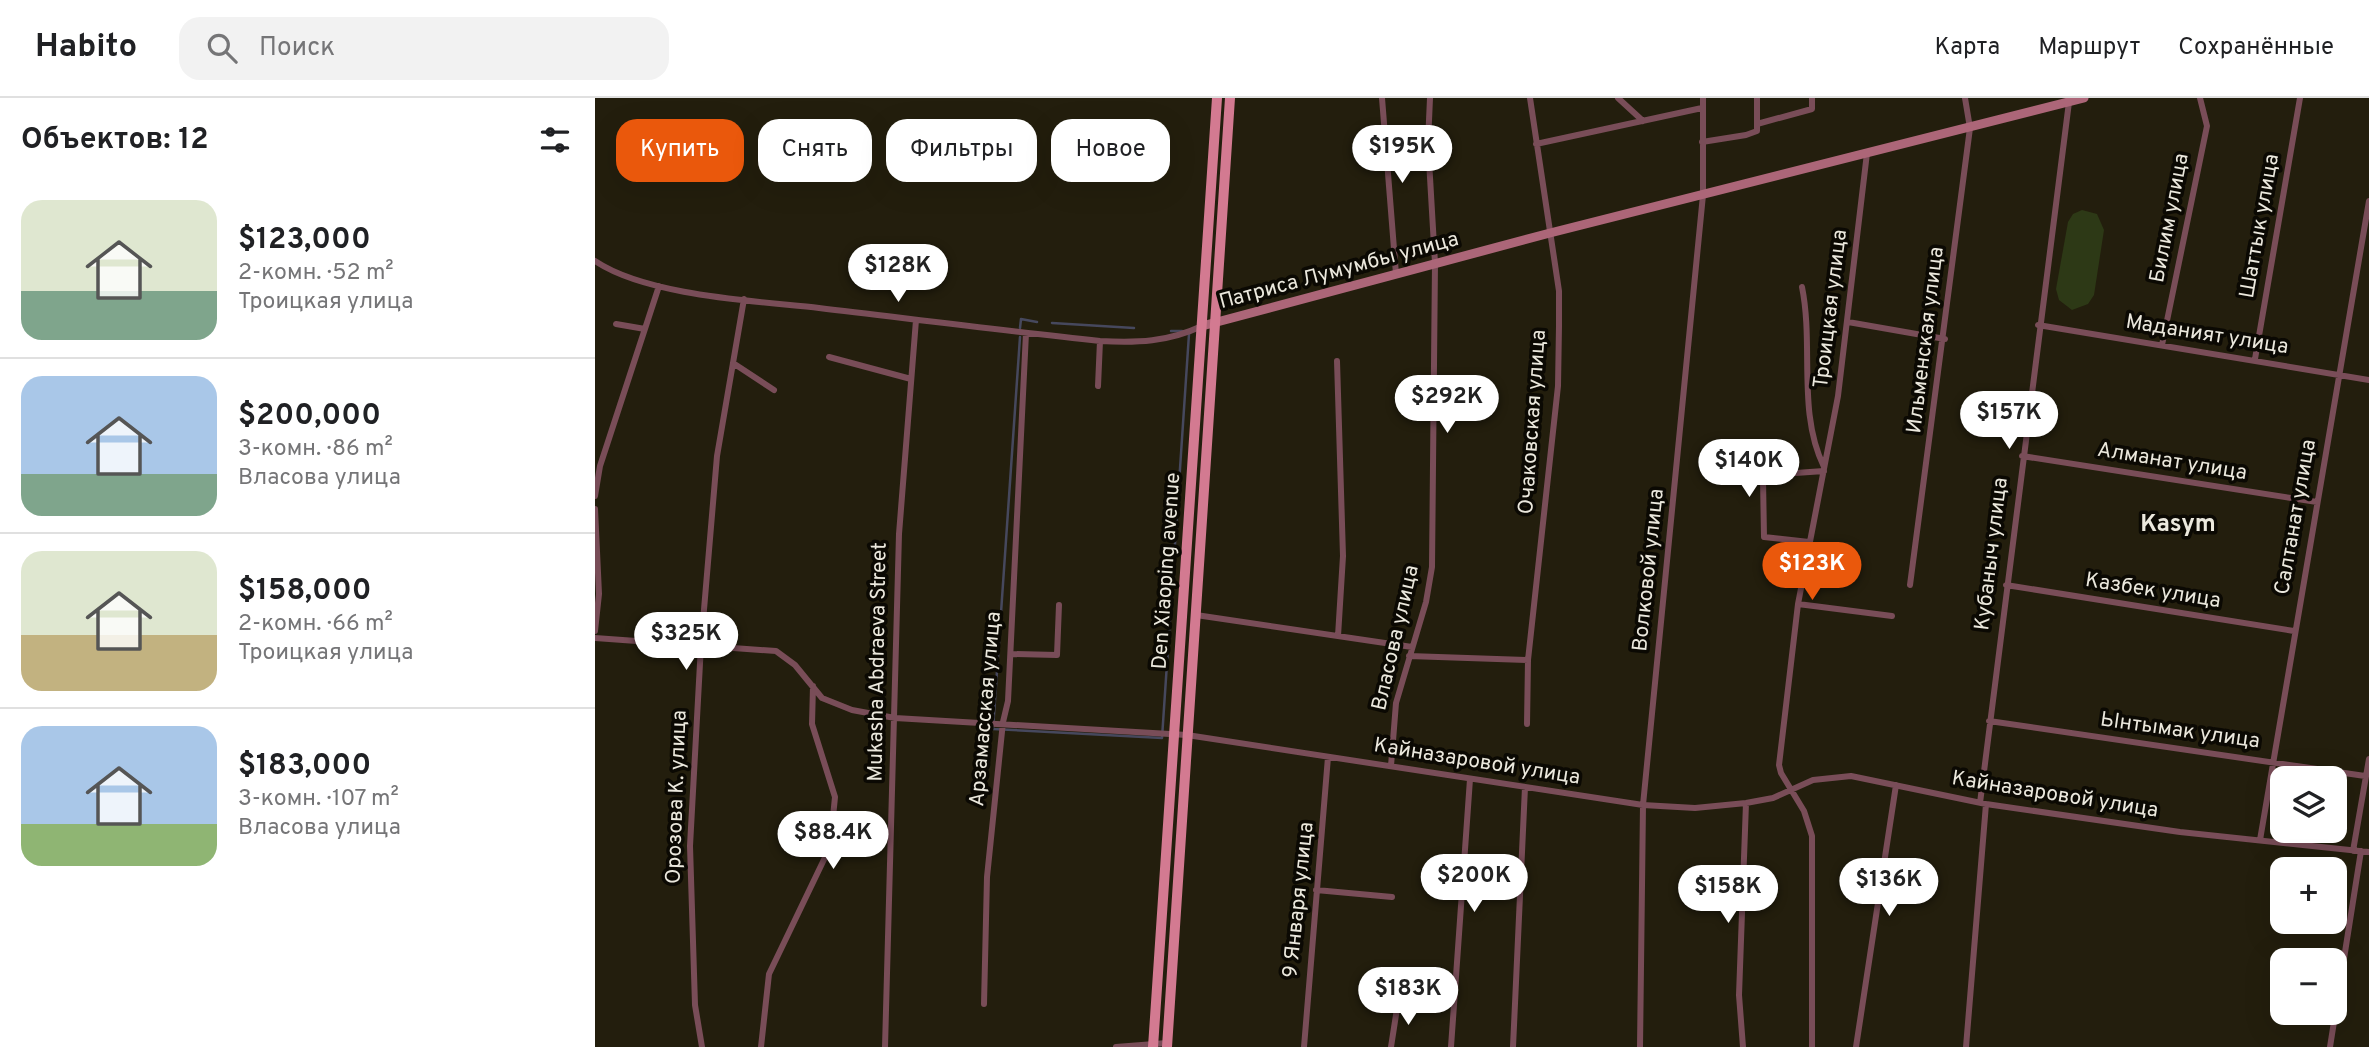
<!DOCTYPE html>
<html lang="ru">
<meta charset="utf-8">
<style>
:root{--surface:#fff;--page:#f2f2f2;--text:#202124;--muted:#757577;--line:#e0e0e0;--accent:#ea580c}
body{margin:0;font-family:Overpass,sans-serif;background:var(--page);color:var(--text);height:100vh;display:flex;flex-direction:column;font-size:26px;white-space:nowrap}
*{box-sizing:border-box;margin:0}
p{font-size:23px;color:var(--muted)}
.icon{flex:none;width:38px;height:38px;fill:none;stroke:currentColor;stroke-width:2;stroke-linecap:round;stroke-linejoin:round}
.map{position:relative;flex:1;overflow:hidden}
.details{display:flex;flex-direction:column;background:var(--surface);width:595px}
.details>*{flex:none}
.banner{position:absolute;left:21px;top:21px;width:665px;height:63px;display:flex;gap:14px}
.tools{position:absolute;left:1675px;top:668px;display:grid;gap:14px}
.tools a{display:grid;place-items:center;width:77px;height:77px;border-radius:14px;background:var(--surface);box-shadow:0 7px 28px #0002;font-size:35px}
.price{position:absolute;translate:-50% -60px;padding:0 16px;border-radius:24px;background:#fff;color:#222;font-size:23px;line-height:46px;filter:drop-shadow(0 2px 4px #0008)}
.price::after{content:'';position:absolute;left:50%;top:42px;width:21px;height:16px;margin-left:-10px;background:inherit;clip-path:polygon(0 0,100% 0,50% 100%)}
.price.selected{background:var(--accent);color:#fff}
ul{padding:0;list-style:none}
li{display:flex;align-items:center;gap:21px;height:175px;padding:0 21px}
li+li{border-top:2px solid var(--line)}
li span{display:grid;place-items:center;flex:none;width:196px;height:140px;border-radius:21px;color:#555}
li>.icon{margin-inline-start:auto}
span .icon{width:84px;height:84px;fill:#fffc;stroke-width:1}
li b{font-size:30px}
h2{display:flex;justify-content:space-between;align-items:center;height:84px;padding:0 21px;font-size:30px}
.chip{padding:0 24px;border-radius:21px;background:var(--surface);box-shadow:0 7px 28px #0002;font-size:24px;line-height:63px}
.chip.selected{background:var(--accent);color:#fff}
header{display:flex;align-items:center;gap:42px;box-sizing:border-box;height:98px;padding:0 35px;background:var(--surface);border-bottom:2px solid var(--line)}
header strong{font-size:33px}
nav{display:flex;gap:38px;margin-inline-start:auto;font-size:24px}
.search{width:490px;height:63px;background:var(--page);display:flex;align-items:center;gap:18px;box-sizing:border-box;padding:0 24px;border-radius:21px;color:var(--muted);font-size:26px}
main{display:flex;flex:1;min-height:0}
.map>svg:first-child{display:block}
.green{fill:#2d3916}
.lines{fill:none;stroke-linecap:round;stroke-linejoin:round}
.stream{stroke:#46485d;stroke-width:2.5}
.street{stroke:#794d58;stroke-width:6}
.secondary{stroke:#ac6678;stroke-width:9}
.primary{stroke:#d37a91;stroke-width:10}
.labels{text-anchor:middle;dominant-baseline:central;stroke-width:7;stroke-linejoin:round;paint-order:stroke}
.street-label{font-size:21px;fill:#ebe8dd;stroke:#0b0903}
.quarter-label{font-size:24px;font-weight:bold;fill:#ebe8dd;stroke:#0b0903}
</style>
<header>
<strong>Habito</strong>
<div class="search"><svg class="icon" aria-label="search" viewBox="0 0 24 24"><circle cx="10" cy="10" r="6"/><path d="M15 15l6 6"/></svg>Поиск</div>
<nav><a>Карта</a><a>Маршрут</a><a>Сохранённые</a></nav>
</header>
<main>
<section class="details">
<h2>Объектов: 12<svg class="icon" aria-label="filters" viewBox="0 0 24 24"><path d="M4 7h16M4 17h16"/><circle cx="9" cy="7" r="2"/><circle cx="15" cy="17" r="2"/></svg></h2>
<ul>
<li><span style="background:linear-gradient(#dfe7d0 65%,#7fa58c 0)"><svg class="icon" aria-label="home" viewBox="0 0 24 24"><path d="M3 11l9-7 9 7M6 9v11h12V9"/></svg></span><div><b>$123,000</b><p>2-комн. · 52 m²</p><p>Троицкая улица</p></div></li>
<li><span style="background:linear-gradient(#a9c7e8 70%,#7fa58c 0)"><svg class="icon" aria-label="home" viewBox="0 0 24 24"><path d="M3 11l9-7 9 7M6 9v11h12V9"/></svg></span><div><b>$200,000</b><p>3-комн. · 86 m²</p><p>Власова улица</p></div></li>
<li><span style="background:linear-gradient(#dfe7d0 60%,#c2b280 0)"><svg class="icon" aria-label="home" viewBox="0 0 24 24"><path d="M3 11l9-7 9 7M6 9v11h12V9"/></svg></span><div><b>$158,000</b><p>2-комн. · 66 m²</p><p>Троицкая улица</p></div></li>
<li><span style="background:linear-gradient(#a9c7e8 70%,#8fb573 0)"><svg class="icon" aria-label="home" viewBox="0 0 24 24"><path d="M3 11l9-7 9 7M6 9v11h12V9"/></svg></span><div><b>$183,000</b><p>3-комн. · 107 m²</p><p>Власова улица</p></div></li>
</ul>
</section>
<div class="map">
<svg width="1774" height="949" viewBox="0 0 1774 949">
<rect width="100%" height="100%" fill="#231e0d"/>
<path class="green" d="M1487 112 1502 116 1509 132 1499 197 1493 206 1477 212 1464 202 1461 191 1473 124 1478 116Z"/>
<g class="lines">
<path class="stream" d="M457 225 539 230
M425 230 426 221 442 224
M576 233H587
M425 239 398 631 567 640 594 236"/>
<path class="street" d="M787 0 801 176
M1023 0 1048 23
M1162 26 1217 11V0
M1107 44 1151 37 1162 33V0
M941 46 1107 10
M0 163C52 198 161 203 224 210 317 221 411 233 505 243 542 245 573 244 607 228
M1207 189C1219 248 1202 314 1229 369
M1253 224 1350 241
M21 226 50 231
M1443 227 1774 282
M1567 247 1612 28 1605 0
M234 259 316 281
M1660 261 1705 0
M742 263 748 458 743 538
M138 265 179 292
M503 288 505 243
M1427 358 1722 404
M0 398 5 368 64 188
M0 411 4 496 0 533
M1214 444 1169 439 1168 381 1173 377 1229 373
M1315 487 1375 30 1370 0
M1411 487 1699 533
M1203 506 1297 518
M601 517 817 549
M0 540 181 553 200 567 227 600 257 612 300 620 592 637 1048 707 1100 710 1151 705 1178 700 1218 682 1256 678 1391 706 1585 734 1774 754
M416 556 462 557 464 507
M814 558 933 562
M1394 623 1770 678
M932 626 933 562 963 288 964 228V193L935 0
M796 668 801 605 831 504 837 469 840 165 833 45 835 0
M1385 705 1474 4
M1665 742 1774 103
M1758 753 1774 661
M721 792 797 799
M389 906 392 779 408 624 413 603 431 235
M107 949 100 907 95 748 106 547 122 358 149 201
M166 949 174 876 235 749 240 699 217 626 218 588
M290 949 304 436 321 222
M521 949 572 945
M709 949 733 659
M796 949 803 904
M856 949 875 681
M918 949 930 689
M1045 949 1048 707 1108 97V0
M1148 949 1144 897 1151 705
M1217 949V738L1209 713 1186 675 1184 667 1203 506 1243 298 1272 55
M1261 949 1301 687
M1371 949 1391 706
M1735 949 1766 753"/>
<path class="secondary" d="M607 228 955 135 1489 0"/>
<path class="primary" d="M558 949 622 0
M572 949 635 0"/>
</g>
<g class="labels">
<g class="street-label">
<text transform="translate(1575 120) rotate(-79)">Билим улица</text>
<text transform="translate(1665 128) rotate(-80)">Шаттык улица</text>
<text transform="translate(744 173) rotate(-15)">Патриса Лумумбы улица</text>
<text transform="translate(1236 211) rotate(-83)">Троицкая улица</text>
<text transform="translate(1612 237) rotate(9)">Маданият улица</text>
<text transform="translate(1331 242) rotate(-83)">Ильменская улица</text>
<text transform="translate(938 324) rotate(-86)">Очаковская улица</text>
<text transform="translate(1577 364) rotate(9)">Алманат улица</text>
<text transform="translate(1701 419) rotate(-80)">Салтанат улица</text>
<text transform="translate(1397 456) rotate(-83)">Кубаныч улица</text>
<text transform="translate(1054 472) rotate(-84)">Волковой улица</text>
<text transform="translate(572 473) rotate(-86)">Den Xiaoping avenue</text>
<text transform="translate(1558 493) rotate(9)">Казбек улица</text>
<text transform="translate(801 540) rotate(-77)">Власова улица</text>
<text transform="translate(283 564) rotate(-89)">Mukasha Abdraeva Street</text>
<text transform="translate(391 611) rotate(-85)">Арзамасская улица</text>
<text transform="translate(1585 633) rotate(8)">Ынтымак улица</text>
<text transform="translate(882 664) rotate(9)">Кайназаровой улица</text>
<text transform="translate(1460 697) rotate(9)">Кайназаровой улица</text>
<text transform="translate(82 699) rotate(-88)">Орозова К. улица</text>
<text transform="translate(704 802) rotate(-84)">9 Января улица</text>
</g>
<g class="quarter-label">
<text x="1583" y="427">Kasym</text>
</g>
</g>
</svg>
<div class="tools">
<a><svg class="icon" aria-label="layers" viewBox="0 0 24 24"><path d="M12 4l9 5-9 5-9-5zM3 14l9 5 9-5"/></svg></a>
<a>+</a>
<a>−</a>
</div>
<b class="price" style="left:807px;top:87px">$195K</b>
<b class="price" style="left:303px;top:206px">$128K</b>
<b class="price" style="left:852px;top:337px">$292K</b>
<b class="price" style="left:1414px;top:353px">$157K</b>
<b class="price" style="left:1154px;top:401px">$140K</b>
<b class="price selected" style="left:1217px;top:504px">$123K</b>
<b class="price" style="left:91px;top:574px">$325K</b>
<b class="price" style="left:238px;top:773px">$88.4K</b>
<b class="price" style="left:879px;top:816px">$200K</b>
<b class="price" style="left:1294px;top:820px">$136K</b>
<b class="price" style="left:1133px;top:827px">$158K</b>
<b class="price" style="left:813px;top:929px">$183K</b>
<div class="banner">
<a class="chip selected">Купить</a>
<a class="chip">Снять</a>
<a class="chip">Фильтры</a>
<a class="chip">Новое</a>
</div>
</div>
</main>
